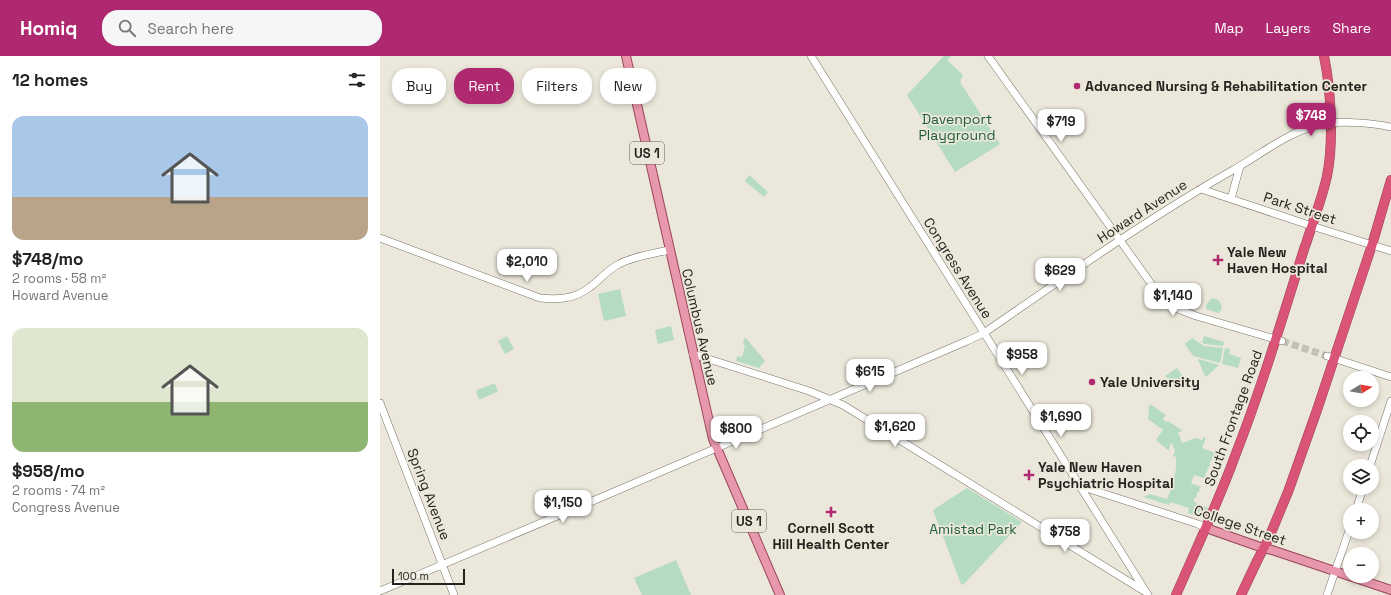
<!DOCTYPE html>
<meta charset="utf-8">
<style>
:root{--surface:#fff;--page:#f6f6f6;--text:#222;--muted:#767676;--accent:#af2970}
body{margin:0;font-family:"Space Grotesk",sans-serif;background:var(--page);color:var(--text);height:100vh;display:flex;flex-direction:column;font-size:15px;white-space:nowrap}
*{box-sizing:border-box;margin:0}
p{font-size:13px;color:var(--muted)}
.icon{flex:none;width:22px;height:22px;fill:none;stroke:currentColor;stroke-width:2;stroke-linecap:round;stroke-linejoin:round}
.map{position:relative;flex:1;overflow:hidden}
.details{display:flex;flex-direction:column;background:var(--surface);width:380px}
.details>*{flex:none}
.top-card{position:absolute;left:12px;top:12px;width:380px;height:36px;display:flex;gap:8px}
.needle{width:26px;rotate:79deg}
.buttons{position:absolute;left:963px;top:315px;display:grid;gap:8px}
.buttons a{display:grid;place-items:center;width:36px;height:36px;border-radius:50%;background:var(--surface);box-shadow:0 2px 6px #0003;font-size:20px}
.scale{position:absolute;left:12px;bottom:10px;width:73px;box-sizing:border-box;padding-left:4px;border:2px solid #25231f;border-top:0;font-size:11px;line-height:14px;white-space:nowrap;color:#25231f;-webkit-text-stroke:3px #ebe7da;paint-order:stroke}
.price{position:absolute;translate:-50% -34px;padding:0 9px;border-radius:8px;background:#fff;color:#222;font-size:13px;line-height:26px;filter:drop-shadow(0 1px 2px #0008)}
.price::after{content:'';position:absolute;left:50%;top:24px;width:12px;height:9px;margin-left:-6px;background:inherit;clip-path:polygon(0 0,100% 0,50% 100%)}
.price.current{background:var(--accent);color:#fff}
ul{padding:0;list-style:none}
li{display:grid;align-content:center;gap:8px;height:212px;padding:0 12px}
li span{display:grid;place-items:center;height:124px;border-radius:12px;color:#555}
li>.icon{margin-inline-start:auto}
span .icon{width:72px;height:72px;fill:#fffc;stroke-width:1}
li b{font-size:17px}
h2{display:flex;justify-content:space-between;align-items:center;height:48px;padding:0 12px;font-size:17px}
.tag{padding:0 14px;border-radius:16px;background:var(--surface);box-shadow:0 2px 6px #0003;font-size:14px;line-height:36px}
.tag.current{background:var(--accent);color:#fff}
header{display:flex;align-items:center;gap:24px;box-sizing:border-box;height:56px;padding:0 20px;background:var(--accent);color:#fff}
header strong{font-size:19px}
nav{display:flex;gap:22px;margin-inline-start:auto;font-size:14px}
.search{width:280px;height:36px;background:var(--page);display:flex;align-items:center;gap:10px;box-sizing:border-box;padding:0 14px;border-radius:16px;color:var(--muted);font-size:15px}
main{display:flex;flex:1;min-height:0}
.map>svg:first-child{display:block}
.green{fill:#b5dbc0}
.lines{fill:none;stroke-linecap:round;stroke-linejoin:round}
.secondary-tunnel{stroke:#c3c0b5;stroke-width:7;stroke-dasharray:7 3.5;stroke-linecap:butt}
.secondary-casing{stroke:#757266;stroke-width:8}
.primary-casing{stroke:#9a4358;stroke-width:10}
.highway-casing{stroke:#9a4358;stroke-width:10}
.secondary{stroke:#fff;stroke-width:7}
.primary{stroke:#e898ad;stroke-width:8}
.highway{stroke:#d95476;stroke-width:9}
.poi-dot{fill:#af2970;stroke:#ebe7da;stroke-width:1.5}
.labels{text-anchor:middle;dominant-baseline:central;stroke-width:3.5;stroke-linejoin:round;paint-order:stroke}
.shield{fill:#ebe7da;stroke:#605e57;stroke-width:1}
.shield-label{font-size:13px;font-weight:bold;fill:#25231f}
.poi-label{font-size:14px;font-weight:bold;fill:#25231f;stroke:#ebe7da;text-anchor:start}
.park-label{font-size:14px;fill:#1e5f38;stroke:#ebe7da}
.street-label{font-size:14px;fill:#25231f;stroke:#ebe7da}
</style>
<header>
<strong>Homiq</strong>
<div class="search"><svg class="icon" aria-label="search" viewBox="0 0 24 24"><circle cx="10" cy="10" r="6"/><path d="M15 15l6 6"/></svg>Search here</div>
<nav><a>Map</a><a>Layers</a><a>Share</a></nav>
</header>
<main>
<section class="details">
<h2>12 homes<svg class="icon" aria-label="filters" viewBox="0 0 24 24"><path d="M4 7h16M4 17h16"/><circle cx="9" cy="7" r="2"/><circle cx="15" cy="17" r="2"/></svg></h2>
<ul>
<li><span style="background:linear-gradient(#a9c7e8 65%,#b9a48a 0)"><svg class="icon" aria-label="home" viewBox="0 0 24 24"><path d="M3 11l9-7 9 7M6 9v11h12V9"/></svg></span><div><b>$748/mo</b><p>2 rooms · 58 m²</p><p>Howard Avenue</p></div></li>
<li><span style="background:linear-gradient(#dfe7d0 60%,#8fb573 0)"><svg class="icon" aria-label="home" viewBox="0 0 24 24"><path d="M3 11l9-7 9 7M6 9v11h12V9"/></svg></span><div><b>$958/mo</b><p>2 rooms · 74 m²</p><p>Congress Avenue</p></div></li>
</ul>
</section>
<div class="map">
<svg width="1011" height="539" viewBox="0 0 1011 539">
<rect width="100%" height="100%" fill="#ebe7da"/>
<path class="green" d="M564 0H571L567 4 583 19 580 26 620 88 575 116 527 39Z
M369 119 388 136 384 141 365 125Z
M240 233 246 260 224 265 218 238Z
M831 243C837 241 840 245 842 251L840 256 838 257 826 253V249Z
M291 270 294 284 278 288 275 274Z
M127 280 134 293 125 298 118 285Z
M824 280 844 286 843 290 824 288 822 286Z
M365 281 385 305 379 312 356 305 357 300 362 301 365 290 363 287Z
M812 282 824 290 843 292 840 307 813 300 805 288Z
M845 292 850 293 849 298 861 302 858 312 842 308Z
M819 303 839 309 826 321C822 316 822 311 818 304Z
M797 312 807 327C798 334 793 326 785 320Z
M113 328H115L118 335 117 336 101 343H99L96 336 97 334Z
M770 348 786 359 783 363 786 366 788 365 803 375 798 376 802 387 816 382 823 384V381L826 382 822 392 835 397 830 407H829L830 409 828 412 827 413 828 414 826 417 825 418 826 419 824 422 814 419 811 427 821 431 819 432 820 434 818 437H817V438L816 442H814V446L828 452C825 464 817 460 808 457L809 452 790 446 789 449 763 441 770 438 787 443C793 429 797 417 796 401L793 400 795 395 792 387 790 388 789 395 776 384 783 374 768 363 769 350Z
M587 432 642 466 583 529 581 528 553 454Z
M296 504 311 539H262L254 522Z"/>
<g class="lines">
<path class="secondary-tunnel" d="M902 285 947 300"/>
<g class="secondary-casing">
<path id="secondary" d="M431 0 768 539
M608 0 782 243 798 253 816 260 902 285
M821 133 932 170 1011 195
M851 143 860 110
M0 182 160 242C178 244 195 243 210 231 220 224 227 214 239 208 254 200 273 198 289 194
M313 298 429 335 463 349 764 535
M947 300 1011 321
M0 347 74 539
M990 410 1011 345
M700 430 818 468 826 472
M976 454 983 432
M0 535 215 444 587 285 604 277C685 221 767 163 853 114 880 99 908 76 938 69 958 64 992 67 1011 71
M947 539 970 472"/>
</g>
<g class="primary-casing">
<path id="primary" d="M246 0 333 383 400 539
M826 472 883 492 892 494 1011 534"/>
</g>
<g class="highway-casing">
<path id="highway" d="M926 188C933 165 942 143 947 120 954 86 951 34 944 0
M796 539C816 493 838 447 855 400 882 331 903 260 925 190
M861 539 878 503 888 484 908 436 937 354 992 189 1011 124"/>
</g>
<use href="#secondary" class="secondary"/>
<use href="#primary" class="primary"/>
<use href="#highway" class="highway"/>
</g>
<g class="poi-dot">
<circle cx="697" cy="30" r="4"/>
<path d="M836 198h4v4h4v4h-4v4h-4v-4h-4v-4h4z"/>
<circle cx="712" cy="326" r="4"/>
<path d="M647 413h4v4h4v4h-4v4h-4v-4h-4v-4h4z"/>
<path d="M449 450h4v4h4v4h-4v4h-4v-4h-4v-4h4z"/>
</g>
<g class="labels">
<g class="shield">
<rect x="250" y="86" width="34" height="22" rx="3"/>
<rect x="352" y="454" width="34" height="22" rx="3"/>
</g>
<g class="shield-label">
<text x="267" y="97">US 1</text>
<text x="369" y="465">US 1</text>
</g>
<g class="poi-label">
<text x="705" y="30">Advanced Nursing &amp; Rehabilitation Center</text>
<text x="847" y="196">Yale New<tspan x="847" dy="16">Haven Hospital</tspan></text>
<text x="720" y="326">Yale University</text>
<text x="658" y="411">Yale New Haven<tspan x="658" dy="16">Psychiatric Hospital</tspan></text>
<text x="451" y="472" text-anchor="middle">Cornell Scott<tspan x="451" dy="16">Hill Health Center</tspan></text>
</g>
<g class="park-label">
<text x="577" y="63">Davenport<tspan x="577" dy="16">Playground</tspan></text>
<text x="593" y="473">Amistad Park</text>
</g>
<g class="street-label">
<text transform="translate(920 152) rotate(18)">Park Street</text>
<text transform="translate(762 155) rotate(-33)">Howard Avenue</text>
<text transform="translate(578 212) rotate(58)">Congress Avenue</text>
<text transform="translate(320 271) rotate(77)">Columbus Avenue</text>
<text transform="translate(853 362) rotate(-70)">South Frontage Road</text>
<text transform="translate(49 438) rotate(69)">Spring Avenue</text>
<text transform="translate(860 469) rotate(19)">College Street</text>
</g>
</g>
</svg>
<div class="buttons">
<a><svg class="needle" viewBox="-14 -14 28 28"><path d="M0-13l5 13h-10z" fill="#e53935"/><path d="M0 13l5-13h-10z" fill="#767676"/></svg></a>
<a><svg class="icon" aria-label="locate" viewBox="0 0 24 24"><circle cx="12" cy="12" r="6"/><path d="M12 2v4M12 18v4M2 12h4M18 12h4"/></svg></a>
<a><svg class="icon" aria-label="layers" viewBox="0 0 24 24"><path d="M12 4l9 5-9 5-9-5zM3 14l9 5 9-5"/></svg></a>
<a>+</a>
<a>−</a>
</div>
<div class="scale">100 m</div>
<b class="price current" style="left:931px;top:81px">$748</b>
<b class="price" style="left:681px;top:87px">$719</b>
<b class="price" style="left:147px;top:227px">$2,010</b>
<b class="price" style="left:680px;top:236px">$629</b>
<b class="price" style="left:793px;top:261px">$1,140</b>
<b class="price" style="left:642px;top:320px">$958</b>
<b class="price" style="left:490px;top:337px">$615</b>
<b class="price" style="left:681px;top:382px">$1,690</b>
<b class="price" style="left:515px;top:392px">$1,620</b>
<b class="price" style="left:356px;top:394px">$800</b>
<b class="price" style="left:183px;top:468px">$1,150</b>
<b class="price" style="left:685px;top:497px">$758</b>
<div class="top-card">
<a class="tag">Buy</a>
<a class="tag current">Rent</a>
<a class="tag">Filters</a>
<a class="tag">New</a>
</div>
</div>
</main>
